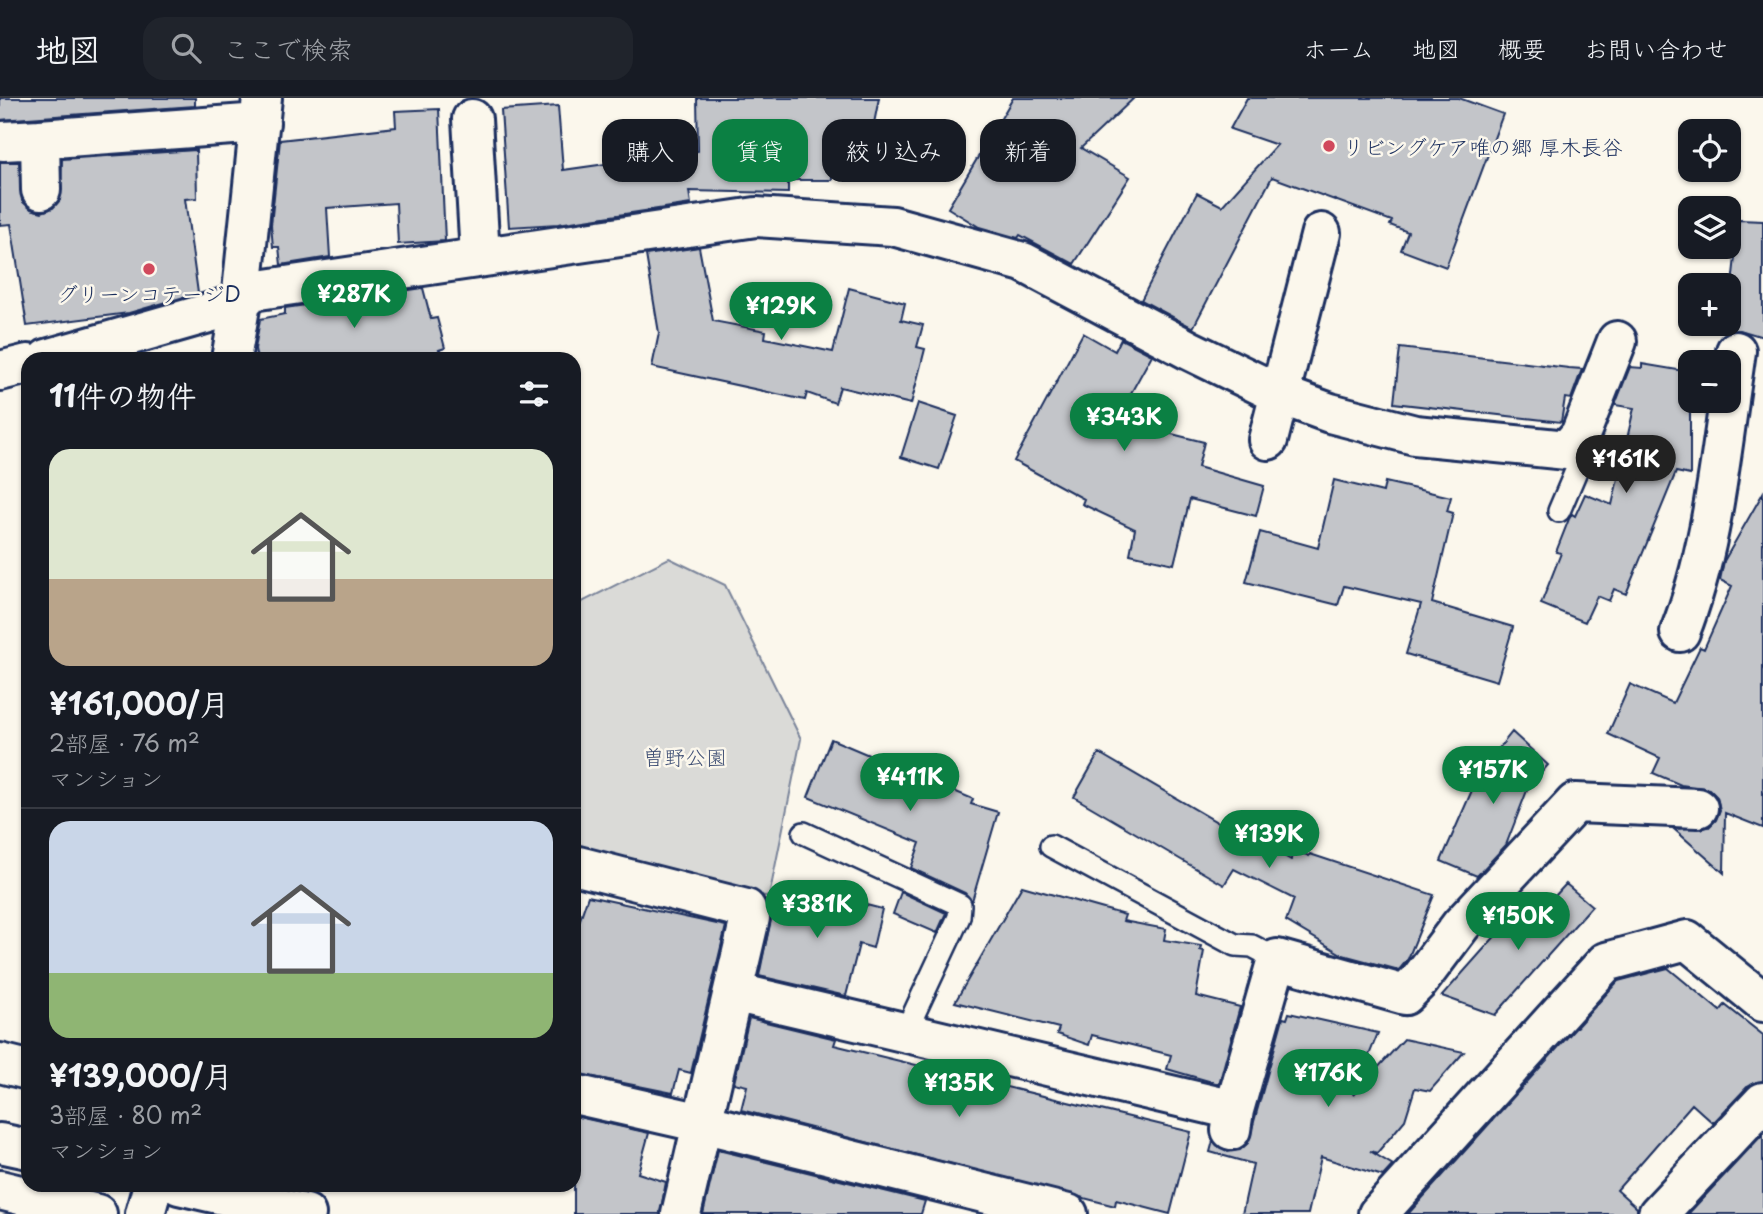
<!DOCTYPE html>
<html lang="ja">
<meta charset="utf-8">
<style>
:root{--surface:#171b24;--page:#20242c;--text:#f1f3f6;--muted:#9ea1a6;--line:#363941;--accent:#0b8043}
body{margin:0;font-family:"Playpen Sans","Klee One",sans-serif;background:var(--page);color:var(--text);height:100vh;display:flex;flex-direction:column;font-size:26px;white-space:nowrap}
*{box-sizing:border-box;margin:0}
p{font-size:23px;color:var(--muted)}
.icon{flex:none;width:38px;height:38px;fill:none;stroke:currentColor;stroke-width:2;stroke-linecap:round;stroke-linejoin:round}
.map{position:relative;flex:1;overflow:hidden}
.panel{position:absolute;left:21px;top:254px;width:560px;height:840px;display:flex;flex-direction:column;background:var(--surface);border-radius:21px;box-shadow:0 2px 5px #0004}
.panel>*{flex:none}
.banner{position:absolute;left:602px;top:21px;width:665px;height:63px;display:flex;gap:14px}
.fabs{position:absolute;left:1678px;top:21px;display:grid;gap:14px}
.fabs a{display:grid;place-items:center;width:63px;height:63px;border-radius:14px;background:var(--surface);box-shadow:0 2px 5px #0004;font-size:35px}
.price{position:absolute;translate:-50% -60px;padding:0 16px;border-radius:24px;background:var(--accent);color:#fff;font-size:23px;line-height:46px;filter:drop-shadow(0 2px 4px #0008)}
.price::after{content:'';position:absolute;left:50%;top:42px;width:21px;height:16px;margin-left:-10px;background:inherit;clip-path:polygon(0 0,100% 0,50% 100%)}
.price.current{background:#222;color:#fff}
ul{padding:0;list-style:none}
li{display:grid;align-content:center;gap:14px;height:371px;padding:0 28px}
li+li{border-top:2px solid var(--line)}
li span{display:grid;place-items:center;height:217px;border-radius:21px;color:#555}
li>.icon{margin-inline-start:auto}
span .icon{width:126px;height:126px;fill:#fffc;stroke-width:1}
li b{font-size:30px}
h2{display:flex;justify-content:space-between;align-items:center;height:84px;padding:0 28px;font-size:30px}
.pill{padding:0 24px;border-radius:21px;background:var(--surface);box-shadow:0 2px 5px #0004;font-size:24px;line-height:63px}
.pill.current{background:var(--accent);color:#fff}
header{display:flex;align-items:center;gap:42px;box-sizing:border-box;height:98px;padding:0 35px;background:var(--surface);border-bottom:2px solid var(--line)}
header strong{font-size:33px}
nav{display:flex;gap:38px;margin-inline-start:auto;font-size:24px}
.search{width:490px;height:63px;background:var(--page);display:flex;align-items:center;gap:18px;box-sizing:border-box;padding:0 24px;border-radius:21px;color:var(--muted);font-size:26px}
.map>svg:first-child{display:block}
.green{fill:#dadad7;stroke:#7a849a;stroke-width:2}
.building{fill:#c3c5c9;stroke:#1b2f5e;stroke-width:2}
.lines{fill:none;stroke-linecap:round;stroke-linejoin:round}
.service-casing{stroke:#1b2f5e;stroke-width:26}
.minor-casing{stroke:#1b2f5e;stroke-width:44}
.tertiary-casing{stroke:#1b2f5e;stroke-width:44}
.service{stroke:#fbf7ec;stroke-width:21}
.minor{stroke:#fbf7ec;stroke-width:38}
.tertiary{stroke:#fbf7ec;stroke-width:38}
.poi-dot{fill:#d1495b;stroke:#fbf7ec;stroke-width:2.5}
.labels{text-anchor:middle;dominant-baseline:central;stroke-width:5;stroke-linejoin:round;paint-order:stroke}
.poi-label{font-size:21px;fill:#1b2f5e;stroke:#fbf7ec;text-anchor:start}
.park-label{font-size:21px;fill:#415176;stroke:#fbf7ec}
</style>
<header>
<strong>地図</strong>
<div class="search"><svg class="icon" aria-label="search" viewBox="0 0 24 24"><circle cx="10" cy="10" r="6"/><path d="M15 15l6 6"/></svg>ここで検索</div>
<nav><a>ホーム</a><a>地図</a><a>概要</a><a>お問い合わせ</a></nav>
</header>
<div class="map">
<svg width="1763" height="1116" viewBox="0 0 1763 1116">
<rect width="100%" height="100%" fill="#fbf7ec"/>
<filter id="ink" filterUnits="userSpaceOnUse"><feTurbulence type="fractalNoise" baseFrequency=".0143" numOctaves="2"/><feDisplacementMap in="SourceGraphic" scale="14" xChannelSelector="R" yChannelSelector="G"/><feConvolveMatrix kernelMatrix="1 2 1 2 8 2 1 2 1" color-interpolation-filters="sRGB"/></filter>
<g filter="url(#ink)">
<path class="green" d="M669 460 725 487 801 641 769 799 574 751V508Z"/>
<path class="building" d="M0 0H195V8L0 22Z
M697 0H879L863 81 832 75V82H788V95L689 93 691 106 558 126 509 129 501 12 558 8 563 72 698 53Z
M1013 0H1134L1081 50 1130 79 1074 166 1020 137 1018 140 979 129 948 110Z
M1247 0H1459L1503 16 1446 169 1401 152 1408 134 1390 127 1392 123 1272 79 1193 230 1141 202 1197 95 1222 108 1277 47 1230 31Z
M439 11 445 143 398 146 396 105 327 110 330 159 281 167 279 149H273L271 127 280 42 396 29 395 13Z
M196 52 197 100 185 101 198 195 129 215 27 228 11 126 0 127V64H19L22 103 31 111 42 114 53 110 60 102 62 61Z
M1739 122 1763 123V239L1740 232 1727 233Z
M699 149 713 223 766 233 765 240 833 254 849 190 905 205 901 222 923 227 917 249 925 251 911 306 840 289 835 305 807 295 805 302 652 269 659 235 646 157Z
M423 190 431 221 437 220 445 250 439 252 442 261H257L255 251 260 221 285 216V210Z
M1083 235 1115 253 1121 241 1152 257 1116 322 1204 344 1198 369 1264 388 1256 418 1190 401 1174 466 1130 456 1135 431 1082 406 1084 401 1014 363Z
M1400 250 1569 270 1582 271 1571 301 1565 300 1561 324 1394 305Z
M1642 266 1690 274V377L1676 374 1626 496 1614 491 1609 503 1597 498 1585 524 1541 506 1561 455 1556 454 1569 421 1572 416 1575 418 1585 396 1612 407 1634 310 1615 307 1630 269 1642 270Z
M918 305 957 318 939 371 901 359Z
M1334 382 1383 394 1385 384 1451 399 1447 413 1453 415 1432 505 1513 529 1497 583 1406 556 1421 506 1344 488 1338 507 1246 484 1260 434 1318 450Z
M1763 395V730L1725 715 1724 775 1674 731 1709 729 1716 722 1720 712 1717 699 1709 691 1681 687 1653 675 1660 660 1608 636 1630 586 1673 605 1700 549 1704 551 1732 488 1720 482 1724 463Z
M1512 634 1548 667 1528 690 1506 747 1477 778 1441 763 1480 674Z
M831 641 973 701 971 706 998 714 972 803 965 795 911 770 920 745 808 699Z
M1099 655 1270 755 1272 751 1291 762 1294 752 1309 758 1310 756 1434 797 1408 861 1399 872 1343 857 1286 823 1294 801 1234 771 1224 787 1074 699Z
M1566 786 1592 808 1495 917 1442 898 1530 799 1543 811Z
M1022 788 1125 817 1123 823 1166 831 1164 842 1201 848 1200 852 1204 853 1196 898 1240 909 1219 986 1167 971 1171 957 1092 937 1089 947 1057 936 1059 930 955 904Z
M808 792 882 811 873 850 859 846 846 898 759 878 776 795 800 800 801 797 807 798Z
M901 794 946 815 937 835 893 816Z
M588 798 726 828 691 975 679 972 673 995 574 975V839Z
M1668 870 1720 913 1725 907 1763 937V983L1747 989 1713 1025 1692 1006 1617 1092 1637 1110V1116H1408L1618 883Z
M1289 915 1378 935 1353 997 1404 941 1464 954 1430 993 1415 990 1405 1022 1377 1055 1370 1053 1393 1067 1383 1078 1321 1059 1308 1116H1242L1253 1066 1210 1054 1213 1043 1228 1054 1240 1052 1248 1045 1283 920 1287 921Z
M749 920 836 941 834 947 1191 1034 1170 1116 1116 1102 1115 1108 741 1012 747 988 734 985Z
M574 1018 649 1035 638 1075 666 1084 660 1116H574Z
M1763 1036V1116H1688Z
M718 1052 925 1103 921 1116H703Z"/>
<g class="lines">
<g class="service-casing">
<path id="service" d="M1559 413 1579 366 1572 346
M804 735 960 807 959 819 905 935
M1051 748 1235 847 1252 848 1277 861"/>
</g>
<g class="minor-casing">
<path id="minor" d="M472 21 480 158
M3 43 40 41
M41 92 40 41 260 25
M47 261 212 214 241 204 252 193 756 119 893 128 1023 164 1189 252 1281 297 1330 315 1415 337 1567 352 1580 337 1617 243
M231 261 241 204 262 0
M0 273 28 266
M1729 302 1736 253
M1268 342 1321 135
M1680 534C1709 460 1718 381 1729 303
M574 767 746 811 750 820 681 1116
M733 894 1234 1012
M0 965 28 972
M574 996 702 1025 1068 1116
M1231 1032 1234 1012 1277 861 1405 897 1419 883 1461 827 1575 705 1698 710
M145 1116 153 1087
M1378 1116 1606 864 1687 842 1763 904
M1658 1116 1763 1004"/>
</g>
<g class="tertiary-casing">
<path id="tertiary" d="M0 1045 28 1051
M179 1087 306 1116
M0 1092 97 1116"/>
</g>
<use href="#service" class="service"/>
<use href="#minor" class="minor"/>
<use href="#tertiary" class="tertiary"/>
</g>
</g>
<g class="poi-dot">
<circle cx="1329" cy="48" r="7"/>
<circle cx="149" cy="171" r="7"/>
</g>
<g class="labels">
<g class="poi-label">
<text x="1343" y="48">リビングケア唯の郷 厚木長谷</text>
<text x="149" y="195" text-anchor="middle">グリーンコテージD</text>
</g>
<g class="park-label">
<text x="685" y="658">曽野公園</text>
</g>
</g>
</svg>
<div class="fabs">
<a><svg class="icon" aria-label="locate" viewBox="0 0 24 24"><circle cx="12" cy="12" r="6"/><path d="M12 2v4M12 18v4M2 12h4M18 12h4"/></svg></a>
<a><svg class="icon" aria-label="layers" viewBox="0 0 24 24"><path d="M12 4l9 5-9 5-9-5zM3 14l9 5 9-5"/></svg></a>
<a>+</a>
<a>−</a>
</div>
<b class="price" style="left:354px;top:232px">¥287K</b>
<b class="price" style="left:781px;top:244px">¥129K</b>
<b class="price" style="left:1124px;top:355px">¥343K</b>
<b class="price current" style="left:1626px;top:397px">¥161K</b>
<b class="price" style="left:1493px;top:708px">¥157K</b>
<b class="price" style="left:910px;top:715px">¥411K</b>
<b class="price" style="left:1269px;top:772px">¥139K</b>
<b class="price" style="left:817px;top:842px">¥381K</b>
<b class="price" style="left:1518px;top:854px">¥150K</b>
<b class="price" style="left:1328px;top:1011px">¥176K</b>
<b class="price" style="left:959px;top:1021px">¥135K</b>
<div class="banner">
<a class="pill">購入</a>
<a class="pill current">賃貸</a>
<a class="pill">絞り込み</a>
<a class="pill">新着</a>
</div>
<section class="panel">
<h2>11件の物件<svg class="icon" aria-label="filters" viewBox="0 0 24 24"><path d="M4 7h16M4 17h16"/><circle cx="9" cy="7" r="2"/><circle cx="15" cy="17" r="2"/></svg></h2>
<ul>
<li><span style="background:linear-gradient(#dfe7d0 60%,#b9a48a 0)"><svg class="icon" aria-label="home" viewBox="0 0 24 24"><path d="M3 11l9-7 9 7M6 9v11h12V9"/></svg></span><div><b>¥161,000/月</b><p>2部屋 · 76 m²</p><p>マンション</p></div></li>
<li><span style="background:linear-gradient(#c9d6e8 70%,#8fb573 0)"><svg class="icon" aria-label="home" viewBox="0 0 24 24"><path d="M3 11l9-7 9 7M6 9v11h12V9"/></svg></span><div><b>¥139,000/月</b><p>3部屋 · 80 m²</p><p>マンション</p></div></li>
</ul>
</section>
</div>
